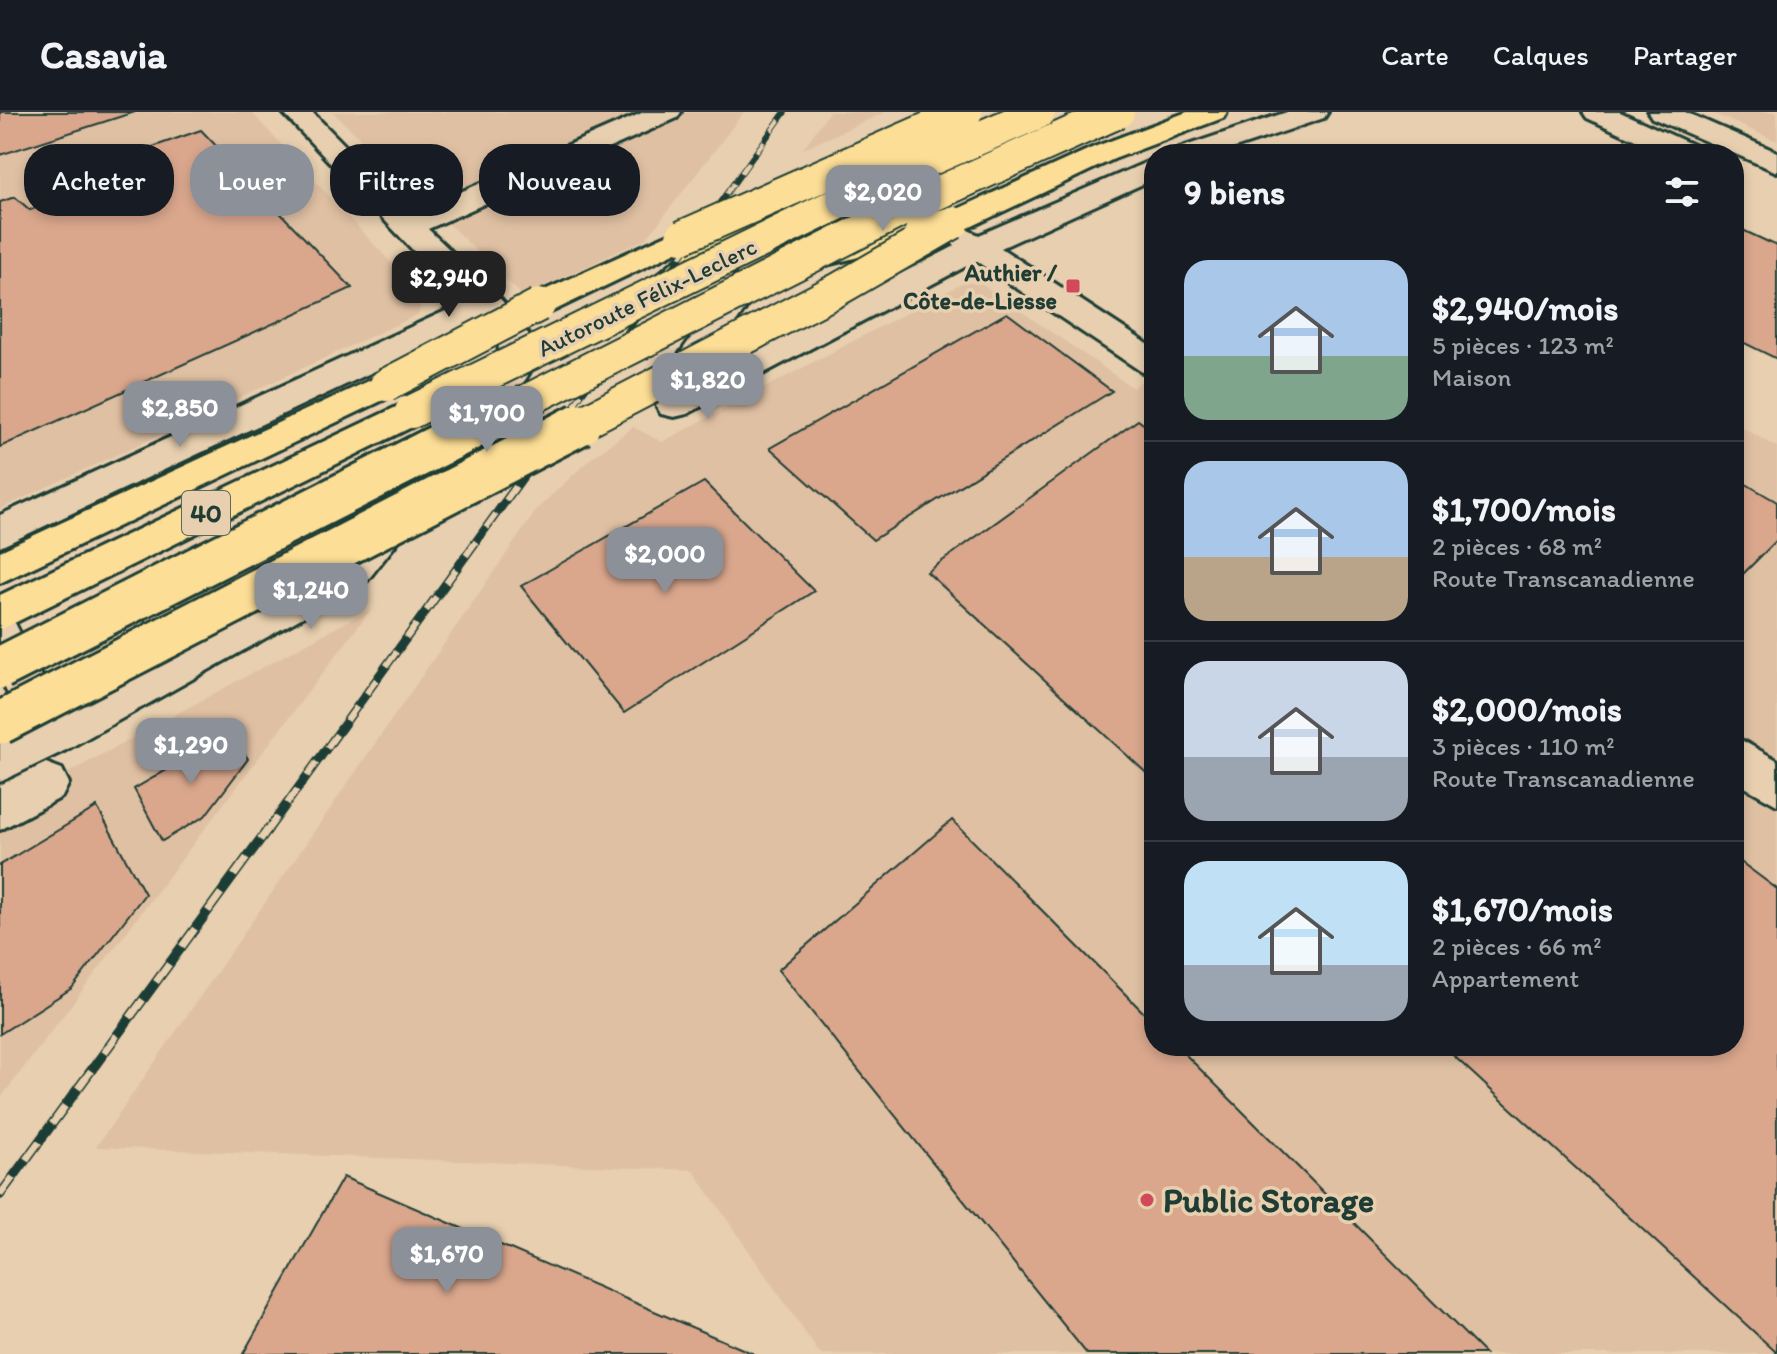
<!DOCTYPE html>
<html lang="fr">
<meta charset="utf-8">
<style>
:root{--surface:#171b24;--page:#242831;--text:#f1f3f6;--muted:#9ea1a6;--line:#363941;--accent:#8c9099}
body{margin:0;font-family:Itim,sans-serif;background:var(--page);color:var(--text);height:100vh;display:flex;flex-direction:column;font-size:30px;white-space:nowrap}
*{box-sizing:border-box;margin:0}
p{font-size:26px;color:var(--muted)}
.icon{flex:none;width:44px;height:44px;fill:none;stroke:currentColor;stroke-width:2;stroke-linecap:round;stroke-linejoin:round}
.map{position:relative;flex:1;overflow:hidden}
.sheet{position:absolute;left:1144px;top:32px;width:600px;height:912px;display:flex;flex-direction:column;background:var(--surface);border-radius:32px;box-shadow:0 4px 12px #0003}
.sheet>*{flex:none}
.hud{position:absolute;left:24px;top:32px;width:760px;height:72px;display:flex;gap:16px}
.price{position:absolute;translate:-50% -68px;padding:0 18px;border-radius:16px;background:var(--accent);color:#fff;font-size:26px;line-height:52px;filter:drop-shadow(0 2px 4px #0008)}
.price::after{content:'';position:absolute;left:50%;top:48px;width:24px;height:18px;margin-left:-12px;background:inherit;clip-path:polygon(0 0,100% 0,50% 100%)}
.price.selected{background:#222;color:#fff}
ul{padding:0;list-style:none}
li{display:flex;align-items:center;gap:24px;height:200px;padding:0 40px}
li+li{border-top:2px solid var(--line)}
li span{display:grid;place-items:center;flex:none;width:224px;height:160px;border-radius:24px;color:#555}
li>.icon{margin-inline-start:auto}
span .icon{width:96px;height:96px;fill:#fffc;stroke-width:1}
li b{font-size:34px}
h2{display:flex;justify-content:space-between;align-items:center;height:96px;padding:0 40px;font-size:34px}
.chip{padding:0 28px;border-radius:32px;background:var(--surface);box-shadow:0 4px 12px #0003;font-size:28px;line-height:72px}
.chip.selected{background:var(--accent);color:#fff}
header{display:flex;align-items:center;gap:48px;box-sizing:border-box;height:112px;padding:0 40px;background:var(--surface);border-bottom:2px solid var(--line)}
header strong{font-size:38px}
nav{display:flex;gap:44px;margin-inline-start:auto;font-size:28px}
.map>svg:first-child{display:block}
.built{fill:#dfc0a3}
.building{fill:#daa78d;stroke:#1f3d34;stroke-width:2}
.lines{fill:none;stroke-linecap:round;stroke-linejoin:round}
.minor-casing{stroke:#1f3d34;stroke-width:6}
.major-casing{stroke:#1f3d34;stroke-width:6}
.highway-casing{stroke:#1f3d34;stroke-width:6}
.minor{fill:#e7cfaf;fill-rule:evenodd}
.major{fill:#fcde96;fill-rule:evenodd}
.highway{fill:#fcde96;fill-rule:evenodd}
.rail-far2-casing{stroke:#1f3d34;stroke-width:6}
.rail-far1-casing{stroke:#1f3d34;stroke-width:9}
.rail-casing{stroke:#1f3d34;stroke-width:10}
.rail-far2{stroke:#e7cfaf;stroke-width:4;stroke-dasharray:13;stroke-linecap:butt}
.rail-far1{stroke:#e7cfaf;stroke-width:6;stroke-dasharray:17;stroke-linecap:butt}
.rail{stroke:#e7cfaf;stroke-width:7;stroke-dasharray:22;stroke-linecap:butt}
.major-bridge-far1-casing{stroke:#1f3d34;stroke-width:36;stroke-linecap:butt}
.major-bridge-casing{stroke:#1f3d34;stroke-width:47;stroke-linecap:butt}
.highway-bridge-far1-casing{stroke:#1f3d34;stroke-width:36;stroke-linecap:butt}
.highway-bridge-casing{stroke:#1f3d34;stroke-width:47;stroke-linecap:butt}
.major-bridge-far1{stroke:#fcde96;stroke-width:32}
.major-bridge{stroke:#fcde96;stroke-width:41}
.highway-bridge-far1{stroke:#fcde96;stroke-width:32}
.highway-bridge{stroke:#fcde96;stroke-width:41}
.poi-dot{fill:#d1495b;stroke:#e7cfaf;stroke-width:3}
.labels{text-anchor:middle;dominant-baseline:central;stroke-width:7;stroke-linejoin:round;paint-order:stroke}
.far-poi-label{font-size:24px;font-weight:bold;fill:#1f3d34;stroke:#e7cfaf;text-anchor:end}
.far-street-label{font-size:24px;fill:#1f3d34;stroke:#e7cfaf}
.shield{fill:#e7cfaf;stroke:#5b6959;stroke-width:2}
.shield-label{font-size:26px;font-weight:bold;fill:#1f3d34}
.near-poi-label{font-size:34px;font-weight:bold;fill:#1f3d34;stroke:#e7cfaf;text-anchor:start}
</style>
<header>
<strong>Casavia</strong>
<nav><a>Carte</a><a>Calques</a><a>Partager</a></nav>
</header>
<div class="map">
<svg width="1777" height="1242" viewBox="0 0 1777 1242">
<rect width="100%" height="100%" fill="#e7cfaf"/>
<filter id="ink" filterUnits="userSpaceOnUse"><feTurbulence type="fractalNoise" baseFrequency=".0125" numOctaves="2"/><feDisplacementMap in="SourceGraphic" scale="16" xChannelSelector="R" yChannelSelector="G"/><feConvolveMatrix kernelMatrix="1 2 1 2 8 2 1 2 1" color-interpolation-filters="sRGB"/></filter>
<g filter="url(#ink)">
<path class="built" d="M0 0H251L421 183 419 202 0 397Z
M333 0H744L647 126 523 184Z
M829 0H885L803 37Z
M1710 0H1777V29Z
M965 170 981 172 1133 276 1154 258V934H1734V311L1777 335V1242H820L693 1058 96 1035 538 396 589 348 633 315 662 330Z
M372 496 0 987V698Z"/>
<path class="building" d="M0 0H135L0 43Z
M201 18 352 176 0 335V90L15 85 30 98 81 80V60Z
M1734 114 1777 134V247L1734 226Z
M1007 201 1112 279 873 428 770 336Z
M1138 308 1154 320V668L927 460Z
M1734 365 1777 390V428L1734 471Z
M704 370 814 479 624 601 521 474Z
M232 620 248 647 205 704 162 729 134 677Z
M97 695 145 782 72 876 0 922V753Z
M952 708 1154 911V934H1177L1485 1242H1087L778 858Z
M1734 745 1777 777V1241L1443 934H1734Z
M343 1065 754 1242H243Z"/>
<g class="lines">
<g class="minor-casing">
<path id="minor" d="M282 0H312L412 101 644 0H681L677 6 428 117C454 143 522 200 533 233 537 245 532 258 525 268L367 469 66 638 0 670V628L24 615 0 566V506L15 511 58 596 339 447 497 256 499 233 481 209 0 435V403L463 191Z
M1287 0H1328L1324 6 1217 42H1175L1179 36Z
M1583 0H1620L1700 36 1704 42H1666L1587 6Z
M1648 0H1685L1777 40V60L1652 6Z
M1154 47V67L1001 136 1154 236V264L1142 260 976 149 687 302 674 305 661 302 652 286 661 268 788 90H810L814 96 699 265 955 134 944 123 948 116 959 114 979 123Z
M1734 624 1777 648V693L1734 669Z
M46 651 62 657 69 671 62 685 0 718V673Z"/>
</g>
<g class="major-casing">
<path id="major" d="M1187 0H1227L1223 6 1114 47 964 118H942L938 111 942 104 1094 35Z
M682 116 693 118 698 125 693 132 551 200 539 204 527 200 523 193 527 186Z
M386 261 398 265 403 273 398 281 0 471V439Z"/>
</g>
<g class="highway-casing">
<path id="highway" d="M761 83 772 86 776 92 772 98 673 182 662 185 651 182 646 175 651 168 750 86Z
M921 111 932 113 936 120 932 127 814 156 803 153 798 146 803 139Z
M411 288 424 291 429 300 424 309 0 518V483Z"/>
</g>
<use href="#minor" class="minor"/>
<use href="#major" class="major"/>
<use href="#highway" class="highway"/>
<g class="rail-far2-casing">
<path id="rail-far2" d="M559 314 785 0"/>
</g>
<g class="rail-far1-casing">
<path id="rail-far1" d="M267 719 561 312"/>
</g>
<g class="rail-casing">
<path id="rail" d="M0 1083 268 717"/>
</g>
<use href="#rail-far2" class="rail-far2"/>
<use href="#rail-far1" class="rail-far1"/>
<use href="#rail" class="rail"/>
<g class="major-bridge-far1-casing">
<path id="major-bridge-far1" d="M682 125 966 0
M386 273 539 193
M576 314 837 178 953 111"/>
</g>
<g class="major-bridge-casing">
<path id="major-bridge" d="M0 611 580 312"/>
</g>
<g class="highway-bridge-far1-casing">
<path id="highway-bridge-far1" d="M921 120 953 111
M411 300 915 54 1039 0
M477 314 922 88 1118 0"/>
</g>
<g class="highway-bridge-casing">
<path id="highway-bridge" d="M0 556 481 312"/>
</g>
<use href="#major-bridge-far1" class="major-bridge-far1"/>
<use href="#major-bridge" class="major-bridge"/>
<use href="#highway-bridge-far1" class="highway-bridge-far1"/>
<use href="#highway-bridge" class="highway-bridge"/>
</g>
</g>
<g class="poi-dot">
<rect x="1065" y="166" width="16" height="16" rx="4"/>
<circle cx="1147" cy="1088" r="8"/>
</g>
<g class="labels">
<g class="far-poi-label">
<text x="1057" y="160">Authier /<tspan x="1057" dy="28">Côte-de-Liesse</tspan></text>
</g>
<g class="far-street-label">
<text transform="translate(647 185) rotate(-26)">Autoroute Félix-Leclerc</text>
</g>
<rect class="shield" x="182" y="379" width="48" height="44" rx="6"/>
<g class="shield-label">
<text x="206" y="401">40</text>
</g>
<g class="near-poi-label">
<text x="1163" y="1088">Public Storage</text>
</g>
</g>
</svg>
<b class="price" style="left:883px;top:121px">$2,020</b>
<b class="price selected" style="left:449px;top:207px">$2,940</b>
<b class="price" style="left:708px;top:309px">$1,820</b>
<b class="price" style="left:180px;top:337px">$2,850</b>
<b class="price" style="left:487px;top:342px">$1,700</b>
<b class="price" style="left:665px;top:483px">$2,000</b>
<b class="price" style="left:311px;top:519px">$1,240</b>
<b class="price" style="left:191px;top:674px">$1,290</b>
<b class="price" style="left:447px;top:1183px">$1,670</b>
<div class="hud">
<a class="chip">Acheter</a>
<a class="chip selected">Louer</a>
<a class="chip">Filtres</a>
<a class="chip">Nouveau</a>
</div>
<section class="sheet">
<h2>9 biens<svg class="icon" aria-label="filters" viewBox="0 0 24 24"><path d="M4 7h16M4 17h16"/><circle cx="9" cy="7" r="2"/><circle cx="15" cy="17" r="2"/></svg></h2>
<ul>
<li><span style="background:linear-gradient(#a9c7e8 60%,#7fa58c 0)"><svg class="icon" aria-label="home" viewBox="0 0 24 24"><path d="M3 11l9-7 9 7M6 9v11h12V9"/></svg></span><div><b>$2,940/mois</b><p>5 pièces · 123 m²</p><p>Maison</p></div></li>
<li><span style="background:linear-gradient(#a9c7e8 60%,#b9a48a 0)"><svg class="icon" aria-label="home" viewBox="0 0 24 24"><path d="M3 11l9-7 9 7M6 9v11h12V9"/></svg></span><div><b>$1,700/mois</b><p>2 pièces · 68 m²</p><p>Route Transcanadienne</p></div></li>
<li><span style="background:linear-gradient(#c9d6e8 60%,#9aa5b1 0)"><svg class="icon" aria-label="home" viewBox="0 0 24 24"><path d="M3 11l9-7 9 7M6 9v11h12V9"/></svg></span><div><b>$2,000/mois</b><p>3 pièces · 110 m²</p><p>Route Transcanadienne</p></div></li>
<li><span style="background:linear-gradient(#bfe0f5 65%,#9aa5b1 0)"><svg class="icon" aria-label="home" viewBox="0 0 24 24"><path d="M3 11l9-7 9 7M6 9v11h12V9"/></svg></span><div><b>$1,670/mois</b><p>2 pièces · 66 m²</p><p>Appartement</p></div></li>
</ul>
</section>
</div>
